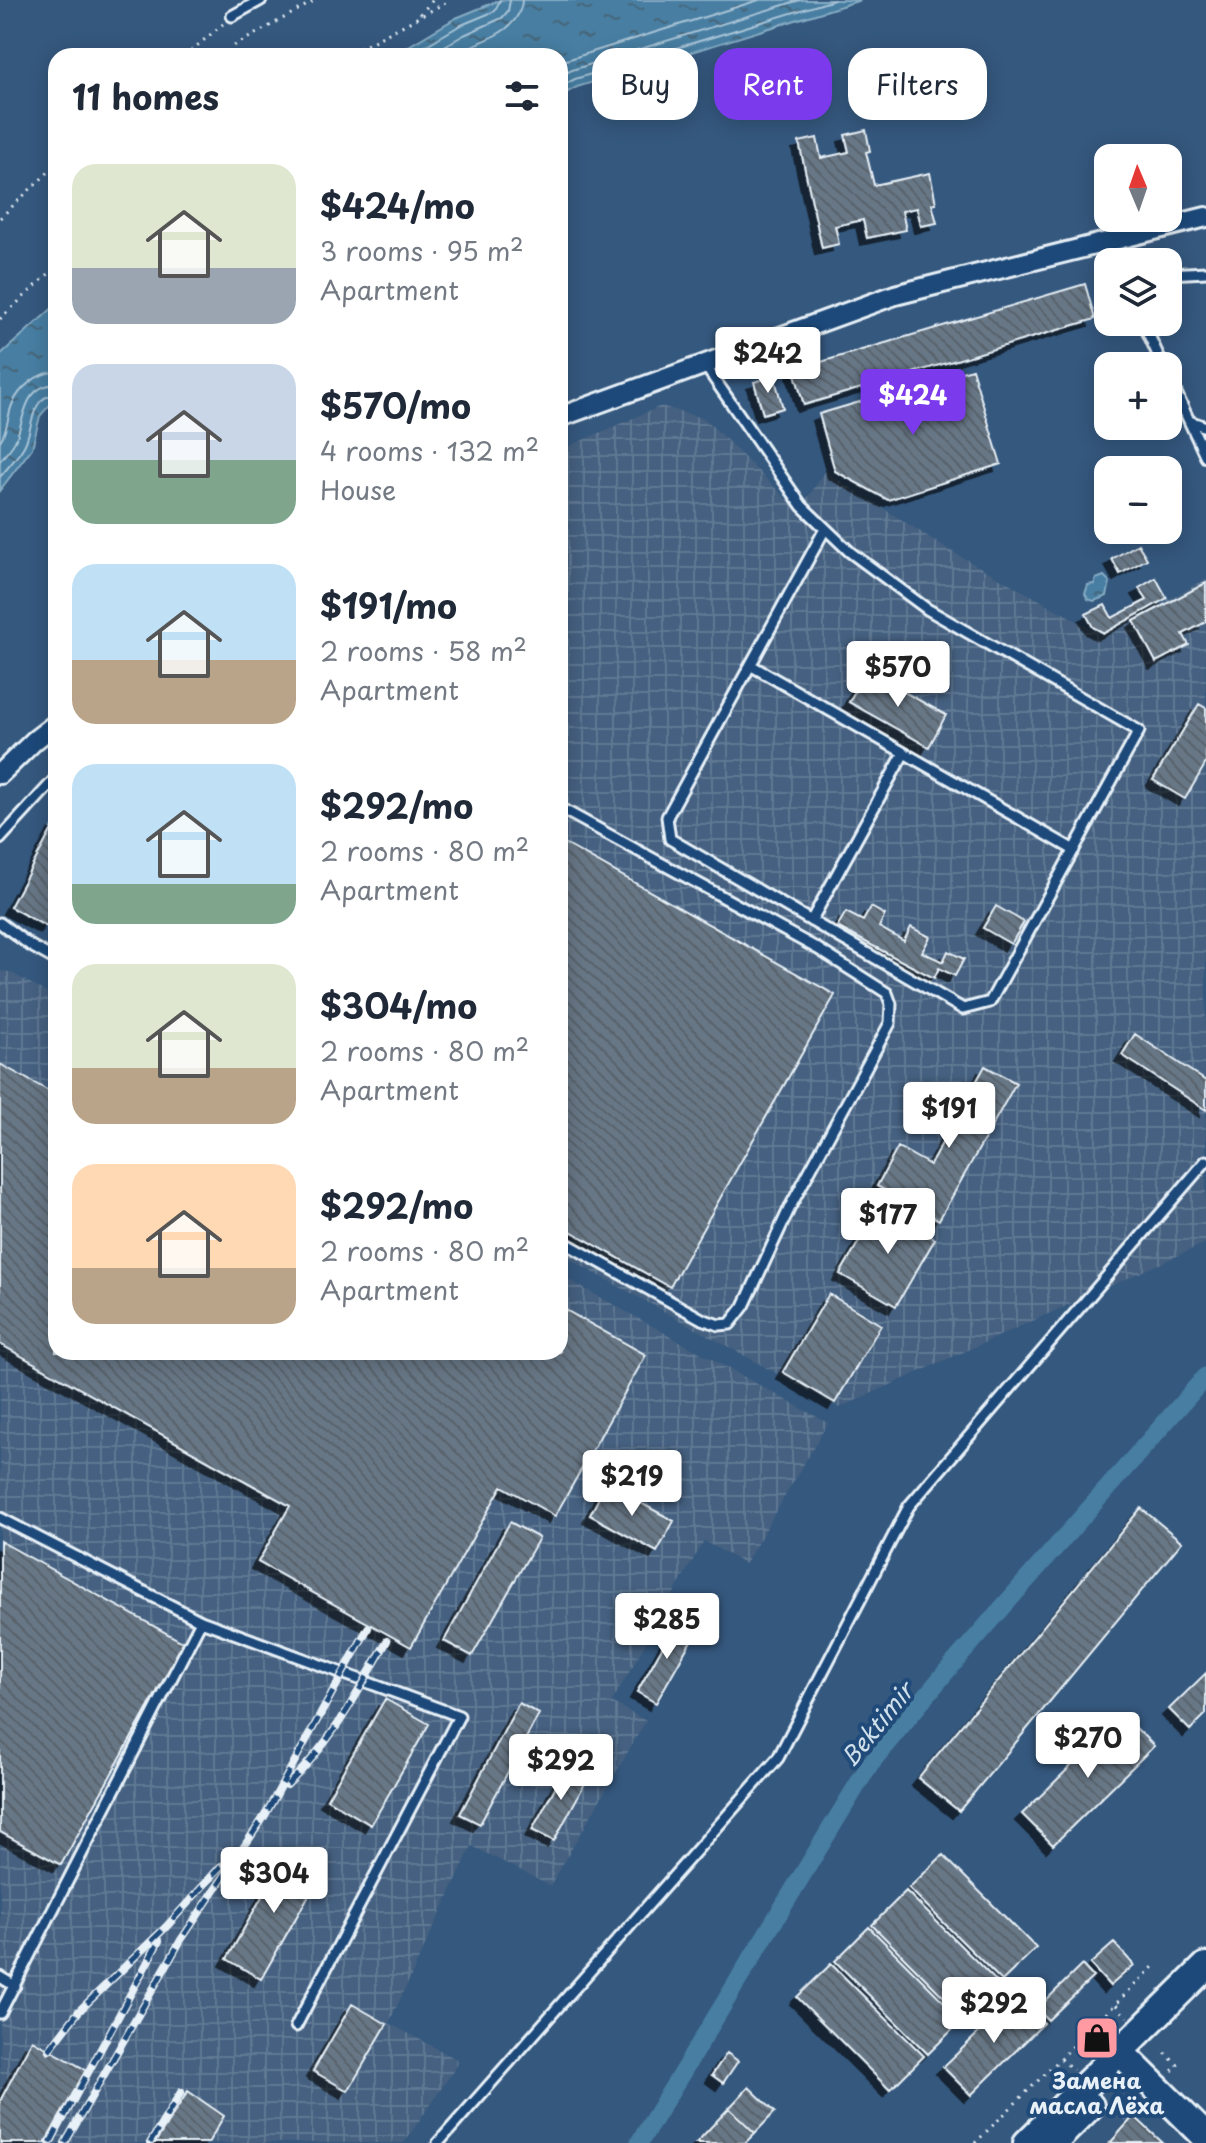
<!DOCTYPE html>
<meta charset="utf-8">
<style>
:root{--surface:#fff;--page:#f2f2f3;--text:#1f2937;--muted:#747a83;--accent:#7c3aed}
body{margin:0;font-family:"Playpen Sans",sans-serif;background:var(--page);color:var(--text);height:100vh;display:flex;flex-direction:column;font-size:30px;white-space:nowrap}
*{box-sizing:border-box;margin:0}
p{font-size:26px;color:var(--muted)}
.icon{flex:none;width:44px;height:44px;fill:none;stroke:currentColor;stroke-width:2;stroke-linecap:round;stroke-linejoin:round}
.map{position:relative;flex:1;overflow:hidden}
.side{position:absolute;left:48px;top:48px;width:520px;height:1312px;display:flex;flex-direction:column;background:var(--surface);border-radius:24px;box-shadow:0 4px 20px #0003}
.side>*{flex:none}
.hud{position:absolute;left:592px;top:48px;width:494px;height:72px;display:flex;gap:16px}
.needle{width:52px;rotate:358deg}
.buttons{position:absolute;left:1094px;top:144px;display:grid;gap:16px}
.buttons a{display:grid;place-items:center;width:88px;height:88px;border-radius:16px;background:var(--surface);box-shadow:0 4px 20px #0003;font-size:40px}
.price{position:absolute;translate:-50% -68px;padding:0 18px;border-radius:8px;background:#fff;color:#222;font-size:26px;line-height:52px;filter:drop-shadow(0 2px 4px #0008)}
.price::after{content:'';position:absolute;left:50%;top:48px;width:24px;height:18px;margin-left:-12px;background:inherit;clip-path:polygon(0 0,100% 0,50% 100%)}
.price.selected{background:var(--accent);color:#fff}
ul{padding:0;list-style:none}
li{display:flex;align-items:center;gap:24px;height:200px;padding:0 24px}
li span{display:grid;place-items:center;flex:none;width:224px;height:160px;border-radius:24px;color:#555}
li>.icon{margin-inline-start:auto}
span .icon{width:96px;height:96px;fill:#fffc;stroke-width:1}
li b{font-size:34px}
h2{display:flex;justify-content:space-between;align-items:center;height:96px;padding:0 24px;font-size:34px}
.tag{padding:0 28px;border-radius:24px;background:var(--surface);box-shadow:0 4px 20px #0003;font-size:28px;line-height:72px}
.tag.selected{background:var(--accent);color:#fff}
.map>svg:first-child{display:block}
.industrial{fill:url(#industrial-grid)}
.water{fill:url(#water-ripples);stroke:#87acc4;stroke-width:2}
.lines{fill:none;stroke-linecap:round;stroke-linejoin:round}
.shore{stroke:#a8c3d6;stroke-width:2}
.canal{stroke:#477ea2;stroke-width:18}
.building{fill:url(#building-back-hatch);stroke:#e8f1f8;stroke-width:2;filter:url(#shadow)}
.lane-casing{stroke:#e8f1f8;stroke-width:15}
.street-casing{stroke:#e8f1f8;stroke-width:24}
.secondary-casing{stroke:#e8f1f8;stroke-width:32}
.path{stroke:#e8f1f8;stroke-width:3;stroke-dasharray:2 6;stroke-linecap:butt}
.lane{stroke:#1f4a7a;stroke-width:9}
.street{stroke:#1f4a7a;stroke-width:18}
.secondary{stroke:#1f4a7a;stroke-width:26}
.rail-casing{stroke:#e8f1f8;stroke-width:8}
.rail{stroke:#1f4a7a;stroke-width:5;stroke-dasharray:15;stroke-linecap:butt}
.labels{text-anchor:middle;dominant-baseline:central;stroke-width:8;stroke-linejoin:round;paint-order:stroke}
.poi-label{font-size:22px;font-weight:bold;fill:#e8f1f8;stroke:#1f4a7a}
.water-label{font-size:24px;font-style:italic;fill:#d0e0eb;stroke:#1f4a7a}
</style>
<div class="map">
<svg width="1206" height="2143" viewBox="0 0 1206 2143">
<defs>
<pattern id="industrial-grid" width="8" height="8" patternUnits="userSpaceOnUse" patternTransform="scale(2)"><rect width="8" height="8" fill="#446180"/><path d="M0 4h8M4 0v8" fill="none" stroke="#5f7893"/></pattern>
<pattern id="water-ripples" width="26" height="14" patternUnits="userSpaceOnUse" patternTransform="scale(2)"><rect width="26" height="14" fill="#477ea2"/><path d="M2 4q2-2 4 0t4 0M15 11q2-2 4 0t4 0" fill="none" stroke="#47667a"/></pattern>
<pattern id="building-back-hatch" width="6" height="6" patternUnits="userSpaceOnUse" patternTransform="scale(2)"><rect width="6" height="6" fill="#677786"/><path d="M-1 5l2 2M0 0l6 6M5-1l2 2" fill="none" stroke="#58626b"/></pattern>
<filter id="shadow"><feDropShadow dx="-7" dy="7" stdDeviation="0" flood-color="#0009"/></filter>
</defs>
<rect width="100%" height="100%" fill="#35587e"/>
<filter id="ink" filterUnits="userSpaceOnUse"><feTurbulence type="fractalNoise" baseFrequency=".0125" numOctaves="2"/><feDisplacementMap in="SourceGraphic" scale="16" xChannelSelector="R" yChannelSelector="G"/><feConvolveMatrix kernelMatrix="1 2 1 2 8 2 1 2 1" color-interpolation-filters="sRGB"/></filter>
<g filter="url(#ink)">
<path class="industrial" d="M661 406 705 419 799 511 825 471 949 550 1103 635 1206 579V1243L839 1408 560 1254V659L569 648 560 639V450Z
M0 971 10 972 56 998V1352H560V1275L828 1423 745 1564 704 1541 612 1702 646 1721 550 1886 472 1846 389 2023 460 2061 404 2143H0Z"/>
<path class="water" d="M500 0H861L577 87 560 96V56H392L456 18Z
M56 305V398L40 416 32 448 0 490V355Z
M1104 576 1110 582 1107 596 1094 601 1088 599 1085 594 1088 585 1094 584 1096 579Z"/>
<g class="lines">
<path class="shore" d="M408 56 459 26 495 11 500 0
M427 56 464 35 502 18 508 11 510 0
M451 56C476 41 520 35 522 0
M560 62 759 0
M560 76 572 70 800 0
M560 87 575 79 834 0
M0 441C8 430 7 417 12 405 19 388 38 372 56 372
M0 461C5 454 13 447 16 439 25 418 23 386 56 384
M0 477C8 467 18 457 24 446 34 428 29 397 56 394"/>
<path class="canal" d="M639 2143 870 1764 945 1673 1206 1376"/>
</g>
<path class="building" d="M866 130 870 151 866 152 874 185 930 173 936 203 932 204 937 223 921 226 917 208 902 211 906 230 867 238 863 220 835 226 839 244 822 248 799 142 817 138 821 158 849 152 845 135Z
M1085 284 1095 319 804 405 794 370Z
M972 369 1001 464 888 500 835 471 819 414Z
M774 376 783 408 763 414 754 382Z
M1138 544 1147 559 1120 574 1112 559Z
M1156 578 1167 598 1104 633 1093 627 1086 614 1105 605 1112 618 1147 600 1139 588Z
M1206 583V622L1183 634 1189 645 1156 662 1134 621Z
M866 671 946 715 929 747 849 702Z
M1199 704 1206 708V763L1185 799 1153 780Z
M56 822V910L47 927 10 907Z
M560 841 835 995 670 1287 560 1225Z
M996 906 1024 922 1011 944 983 928Z
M871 907 885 915 879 927 904 941 911 927 930 937 922 952 943 962 948 951 964 959 955 976 939 968 934 978 837 927 846 912 863 921Z
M1135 1034 1206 1081V1110L1122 1055Z
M0 1064 56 1095V1352H560V1307L646 1355 555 1516 502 1486 411 1647 258 1562 290 1506 0 1344Z
M985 1066 1016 1083 939 1220 877 1186 898 1147 930 1165Z
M879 1207 935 1239 896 1306 840 1274Z
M829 1294 881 1325 835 1403 783 1372Z
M606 1484 674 1521 657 1552 590 1515Z
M1141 1508 1182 1542 959 1811 918 1778Z
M510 1522 539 1538 472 1656 444 1641Z
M0 1541 184 1643 61 1865 0 1832Z
M678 1619 697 1630 656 1703 637 1692Z
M1206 1673V1714L1190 1730 1169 1709Z
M385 1699 429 1724 371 1825 327 1799Z
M519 1703 539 1714 480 1824 460 1814Z
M1123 1715 1154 1746 1053 1845 1022 1814Z
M569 1762 590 1774 554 1841 532 1830Z
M287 1852 322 1872 261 1979 227 1959Z
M943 1855 1036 1948 1002 1981 909 1888Z
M906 1891 999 1984 965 2018 872 1925Z
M869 1927 962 2020 928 2054 835 1961Z
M1114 1943 1134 1965 1110 1986 1090 1964Z
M831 1964 924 2056 890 2090 797 1997Z
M1082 1965 1093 1977 1048 2020 1037 2009Z
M1017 1996 1044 2023 971 2095 943 2067Z
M352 2004 387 2024 348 2091 313 2071Z
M32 2040 86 2070 45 2143H0V2101Z
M727 2053 738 2061 723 2083 712 2075Z
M749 2087 775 2112 755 2133 729 2108Z
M188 2091 224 2116 208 2143H155Z
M729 2108 755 2133 745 2143H696Z
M1134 2116 1163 2143H1110Z"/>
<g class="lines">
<g class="lane-casing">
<path id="lane" d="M232 16 261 0
M1109 241 1116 262
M1168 274 1206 272
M1143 322 1163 366
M704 364 802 506 850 552 927 609 1139 731 990 1002 963 1009 670 839 667 817 825 529
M1168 376 1206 457
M1189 421 1206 427
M752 666 1074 850
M560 808 818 949 887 993 891 1004 890 1023 790 1207 744 1306 730 1324 719 1325 702 1319 560 1240
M0 839 56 778
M811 921 904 753
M0 923 31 946 56 960
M0 1518 201 1621 459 1716 296 2026
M0 1977 15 1986
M0 2013 201 1621
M438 2143 778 1758 909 1506 1206 1161"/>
</g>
<g class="street-casing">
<path id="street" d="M560 417 895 295 1206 217
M0 774 35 740 56 724"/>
</g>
<g class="secondary-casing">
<path id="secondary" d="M1120 2052 1206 2137
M1027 2143 1206 1966
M1053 2143 1090 2106"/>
</g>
<path class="path" d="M420 14 433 0
M234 46 316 0
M185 56 223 24
M345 56 451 0
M0 218 56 165
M0 319 56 267
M1116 2005 1127 2017
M1165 2053 1178 2065 1170 2073
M1061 2059 1073 2070
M1112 2108 1123 2119 1141 2102
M975 2143 1154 1966"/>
<use href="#lane" class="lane"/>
<use href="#street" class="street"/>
<use href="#secondary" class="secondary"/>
<g class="rail-casing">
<path id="rail" d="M287 1785C333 1741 356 1696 387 1641
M49 2050 79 2011 166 1927 221 1866
M50 2143 159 1941
M65 2143 181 1940 264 1817 368 1628
M150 2143 181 2092"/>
</g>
<use href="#rail" class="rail"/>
</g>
</g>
<defs>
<g id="shop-square" transform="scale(2.3)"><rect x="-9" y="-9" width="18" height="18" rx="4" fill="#ff9aa2" stroke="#1f4a7a"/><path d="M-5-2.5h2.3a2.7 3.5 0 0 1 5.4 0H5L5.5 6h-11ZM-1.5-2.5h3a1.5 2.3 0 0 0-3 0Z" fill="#111"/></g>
</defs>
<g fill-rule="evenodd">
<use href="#shop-square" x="1097" y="2038"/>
</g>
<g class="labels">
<g class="poi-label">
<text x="1097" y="2079">Замена<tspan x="1097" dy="25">масла Лёха</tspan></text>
</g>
<g class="water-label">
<text transform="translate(876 1724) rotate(-51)">Bektimir</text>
</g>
</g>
</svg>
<div class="buttons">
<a><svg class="needle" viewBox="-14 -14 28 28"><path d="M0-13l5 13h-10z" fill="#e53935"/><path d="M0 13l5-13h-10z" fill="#747a83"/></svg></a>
<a><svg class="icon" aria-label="layers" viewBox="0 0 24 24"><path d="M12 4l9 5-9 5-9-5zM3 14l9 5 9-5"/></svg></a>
<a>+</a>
<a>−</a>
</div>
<b class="price" style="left:768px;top:395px">$242</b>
<b class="price selected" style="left:913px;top:437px">$424</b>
<b class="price" style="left:898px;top:709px">$570</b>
<b class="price" style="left:949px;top:1150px">$191</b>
<b class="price" style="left:888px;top:1256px">$177</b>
<b class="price" style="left:632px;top:1518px">$219</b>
<b class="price" style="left:667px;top:1661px">$285</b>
<b class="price" style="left:1088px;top:1780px">$270</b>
<b class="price" style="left:561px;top:1802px">$292</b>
<b class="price" style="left:274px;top:1915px">$304</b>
<b class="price" style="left:994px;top:2045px">$292</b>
<div class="hud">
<a class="tag">Buy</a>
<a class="tag selected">Rent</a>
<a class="tag">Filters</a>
</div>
<section class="side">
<h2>11 homes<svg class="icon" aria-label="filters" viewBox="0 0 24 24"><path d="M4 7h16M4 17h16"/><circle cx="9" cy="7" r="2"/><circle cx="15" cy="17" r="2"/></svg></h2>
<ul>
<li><span style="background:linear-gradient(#dfe7d0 65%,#9aa5b1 0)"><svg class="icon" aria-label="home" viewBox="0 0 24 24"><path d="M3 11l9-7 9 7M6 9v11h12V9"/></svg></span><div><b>$424/mo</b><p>3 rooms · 95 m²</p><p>Apartment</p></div></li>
<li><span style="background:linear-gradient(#c9d6e8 60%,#7fa58c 0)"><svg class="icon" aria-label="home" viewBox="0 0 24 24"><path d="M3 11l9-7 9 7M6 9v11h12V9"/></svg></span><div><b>$570/mo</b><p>4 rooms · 132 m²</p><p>House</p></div></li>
<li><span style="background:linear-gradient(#bfe0f5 60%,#b9a48a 0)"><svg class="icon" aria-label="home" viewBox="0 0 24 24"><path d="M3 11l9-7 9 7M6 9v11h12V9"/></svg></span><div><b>$191/mo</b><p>2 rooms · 58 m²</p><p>Apartment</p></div></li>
<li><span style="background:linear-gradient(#bfe0f5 75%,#7fa58c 0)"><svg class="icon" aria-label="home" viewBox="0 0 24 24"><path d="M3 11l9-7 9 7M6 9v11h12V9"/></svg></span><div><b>$292/mo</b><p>2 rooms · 80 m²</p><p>Apartment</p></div></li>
<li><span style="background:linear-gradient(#dfe7d0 65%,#b9a48a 0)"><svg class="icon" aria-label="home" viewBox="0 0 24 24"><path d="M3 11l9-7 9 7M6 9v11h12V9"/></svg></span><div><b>$304/mo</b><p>2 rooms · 80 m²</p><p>Apartment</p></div></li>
<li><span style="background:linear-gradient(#ffd9b3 65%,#b9a48a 0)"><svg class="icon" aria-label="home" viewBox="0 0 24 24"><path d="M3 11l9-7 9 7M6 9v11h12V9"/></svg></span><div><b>$292/mo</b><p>2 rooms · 80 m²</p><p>Apartment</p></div></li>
</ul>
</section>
</div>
